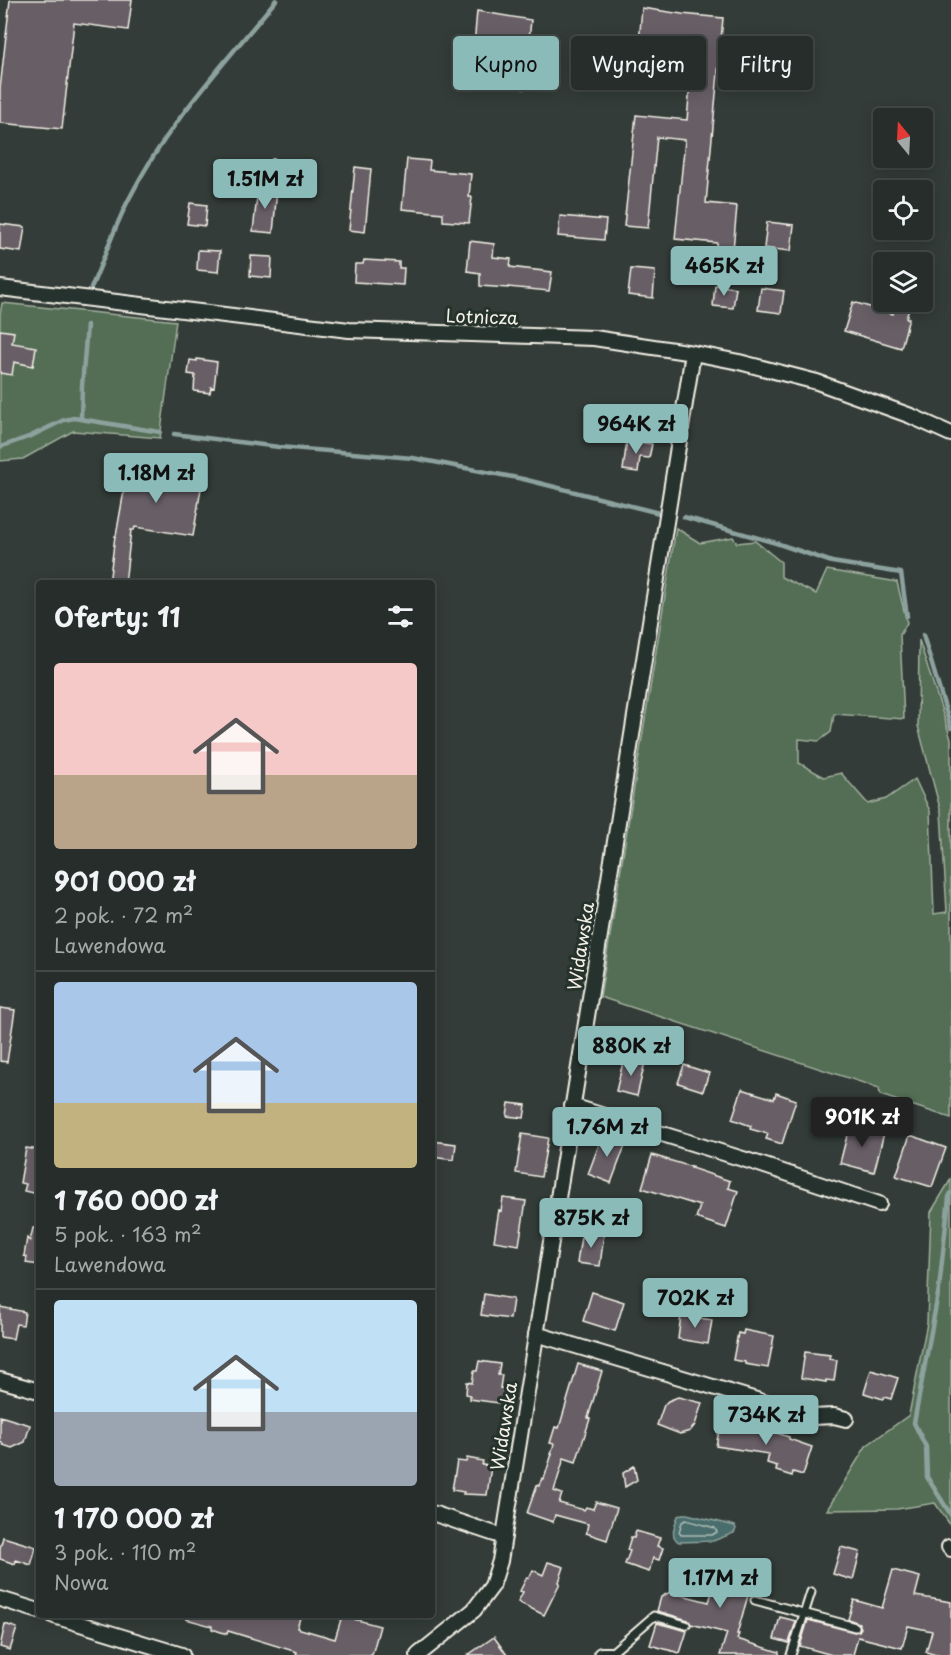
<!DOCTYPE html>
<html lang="pl">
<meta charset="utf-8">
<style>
:root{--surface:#262d2a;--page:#323936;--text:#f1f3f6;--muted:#a4a8a8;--line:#424947;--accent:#8bbbb9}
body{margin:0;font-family:"Playpen Sans",sans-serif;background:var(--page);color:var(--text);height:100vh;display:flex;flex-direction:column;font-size:22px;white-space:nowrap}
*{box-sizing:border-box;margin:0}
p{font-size:20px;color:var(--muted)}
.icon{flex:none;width:33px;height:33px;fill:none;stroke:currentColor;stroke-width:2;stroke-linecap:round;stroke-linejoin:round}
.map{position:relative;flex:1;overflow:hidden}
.panel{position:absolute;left:36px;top:580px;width:399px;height:1038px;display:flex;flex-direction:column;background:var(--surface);border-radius:6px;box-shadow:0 3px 15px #0003,0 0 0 2px var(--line)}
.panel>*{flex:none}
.guide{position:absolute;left:453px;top:36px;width:408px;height:54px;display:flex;gap:12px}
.needle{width:39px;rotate:342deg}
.controls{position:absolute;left:873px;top:108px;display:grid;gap:12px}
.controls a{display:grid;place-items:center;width:60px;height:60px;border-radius:6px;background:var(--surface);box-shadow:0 3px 15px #0003,0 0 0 2px var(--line);font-size:30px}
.price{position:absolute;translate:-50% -51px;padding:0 14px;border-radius:6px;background:var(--accent);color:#111;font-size:20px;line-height:39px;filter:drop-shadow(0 2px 3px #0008)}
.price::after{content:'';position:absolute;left:50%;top:36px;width:18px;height:14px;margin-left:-9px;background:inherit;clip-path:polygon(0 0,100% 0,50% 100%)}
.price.selected{background:#222;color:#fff}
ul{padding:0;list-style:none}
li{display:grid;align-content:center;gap:12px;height:318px;padding:0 18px}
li+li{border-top:2px solid var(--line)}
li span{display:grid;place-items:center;height:186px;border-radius:6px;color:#555}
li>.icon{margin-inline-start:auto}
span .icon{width:108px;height:108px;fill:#fffc;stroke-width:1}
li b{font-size:26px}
h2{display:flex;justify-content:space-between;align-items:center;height:72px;padding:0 18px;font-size:26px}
.tag{padding:0 21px;border-radius:6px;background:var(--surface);box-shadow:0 3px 15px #0003,0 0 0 2px var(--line);font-size:21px;line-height:54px}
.tag.selected{background:var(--accent);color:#111}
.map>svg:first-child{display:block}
.green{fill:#526e55;stroke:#a3b09e;stroke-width:1.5}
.water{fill:#486d6c;stroke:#8da29e;stroke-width:1.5}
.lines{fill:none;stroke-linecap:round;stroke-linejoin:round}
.shore{stroke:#afbcb6;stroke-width:1.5}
.stream{stroke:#8da29e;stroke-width:4.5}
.building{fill:#685f66;stroke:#f4f1e8;stroke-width:1.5}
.lane-casing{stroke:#f4f1e8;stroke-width:11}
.street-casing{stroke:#f4f1e8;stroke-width:18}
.lane{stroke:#26332d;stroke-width:7}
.street{stroke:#26332d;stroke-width:14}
.labels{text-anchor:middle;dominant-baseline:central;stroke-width:6;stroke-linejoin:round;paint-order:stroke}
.street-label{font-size:18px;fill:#f4f1e8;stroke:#26332d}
</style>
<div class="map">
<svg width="951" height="1655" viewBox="0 0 951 1655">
<rect width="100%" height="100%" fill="#333c38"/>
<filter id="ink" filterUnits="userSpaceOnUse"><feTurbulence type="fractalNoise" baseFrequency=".0167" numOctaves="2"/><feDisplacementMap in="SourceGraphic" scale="12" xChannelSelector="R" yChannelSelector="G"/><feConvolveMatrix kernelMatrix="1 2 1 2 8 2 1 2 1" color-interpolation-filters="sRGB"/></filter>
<g filter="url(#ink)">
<path class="green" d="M2 303 176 321 160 438 73 431 23 459 0 461V315Z
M676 528 700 543 733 537 737 543 755 541 781 562V577L816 594 827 570 897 582 907 623 900 635 904 719 834 714 831 732 819 741 799 739V763L824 777 841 773 868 804 886 799 915 779 930 811 934 914 947 912 941 812 918 726 919 640 951 739V1118L880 1095 879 1088 600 997Z
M951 1179V1526L935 1503 897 1509 827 1510 866 1446 909 1415 927 1323 931 1212Z"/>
<path class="water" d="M682 1514H687L735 1526 736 1529 734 1533 713 1541 679 1542C669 1536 675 1525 678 1516Z"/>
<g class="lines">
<path class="shore" d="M686 1520 715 1528 717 1532 712 1535H681L679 1532 682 1522Z"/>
<path class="stream" d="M91 288C104 259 114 228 129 199 166 125 224 64 276 0
M81 419 82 386 87 325
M174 434 279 447 413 458 523 479 659 513
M0 447 31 436 64 420 74 418 160 432
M684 517 776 543 832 562 901 573 907 616
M923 635 951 728
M951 1193 949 1197 939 1289 914 1423 926 1447 927 1477 951 1515"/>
</g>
<path class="building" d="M10 0H132L128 30 74 23 62 129 0 123V89Z
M642 8 682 14 723 18 706 203 737 206 733 250 717 248V243L675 239 685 140 657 137 648 228 624 226 636 115 687 120 690 85 636 77Z
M477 11 531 20 524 89 471 80Z
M272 159 306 163 304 180 269 176Z
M407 159 430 161 429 170 471 174 469 197H472L469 223 443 221V213L402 209Z
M355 167 371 169 365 232 349 230Z
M258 188 277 189 273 233 253 231Z
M190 203 207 205 205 226 187 224Z
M560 216 606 220 604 240 558 236Z
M767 222 794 225 791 251 764 248Z
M0 224 25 227 21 252 0 249Z
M470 241 494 244 493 257 511 259 510 267 552 272 549 291 508 287V288L480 286V273L467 271Z
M198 250 220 251 218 272 197 270Z
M251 256 272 257 271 278 250 276Z
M364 260 399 262V268H404L403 285 354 282 355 264H363Z
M631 269 655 271 653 298 628 295Z
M715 285 736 288 733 308 713 306Z
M761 288 784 291 781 313 758 310Z
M853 302 893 314 896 302 910 306 906 318H909L901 348 844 331Z
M0 330 14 332 12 343 36 347 33 366 14 362 12 375 0 373Z
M197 359 217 362 214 388 211 387 210 393 194 391 195 375 188 374 190 360 197 361Z
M627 440 652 444 649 458 640 457 638 472 623 470Z
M130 457 167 463 168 458 205 465 193 536 135 527 134 530H131L125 584H109L115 536H116Z
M0 1008 15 1010 7 1062 0 1061Z
M624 1058 645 1062 637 1096 616 1091Z
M684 1065 709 1073 703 1091 678 1083Z
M742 1089 774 1099 776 1093 796 1100 782 1144 766 1139 768 1134 750 1129 751 1126 732 1119Z
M509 1103 526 1105 524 1118 507 1116Z
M850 1124 884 1133 874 1172 840 1163Z
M522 1134 548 1138 541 1177 516 1173Z
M603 1134 626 1143 611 1183 588 1174Z
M910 1135 946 1148 932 1187 896 1176Z
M432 1141 456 1144 454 1160 432 1157Z
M26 1148 39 1150V1194L24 1191 26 1184 20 1183Z
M652 1155 692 1167 691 1168 730 1181 728 1188 738 1191 726 1228 696 1218 700 1206 642 1188Z
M503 1198 526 1201 519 1245 494 1241 499 1210 501 1211Z
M33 1228 39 1229V1265L26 1263 27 1257 24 1256 27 1238 30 1241Z
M585 1230 604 1233 600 1266 577 1263 581 1237H585Z
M592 1292 624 1302 615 1331 583 1321Z
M484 1294 513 1299 510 1319 481 1315Z
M0 1307 25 1312 23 1325 16 1324 13 1339 0 1337Z
M681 1315 712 1320 708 1344 678 1339Z
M744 1330 774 1336 768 1368 745 1364V1362L733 1360 738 1333 743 1334Z
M805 1352 830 1355 829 1359 837 1360 834 1381 826 1380V1382L801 1378Z
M479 1361 500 1364 498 1375H502L500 1388 507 1389 505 1399H498V1403L470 1399V1395L466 1394 467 1382 472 1383 474 1371H477Z
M578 1364 602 1371 588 1418 590 1419 576 1462 564 1458 554 1491 562 1494 559 1503 584 1510 586 1507 593 1509 596 1502 617 1508 607 1540 586 1533 588 1524 555 1515 553 1522 527 1513 537 1485 539 1486 542 1478 544 1479 552 1454H551L554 1444 550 1443 555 1427 559 1428Z
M871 1370 898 1378 891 1399 884 1397 883 1399 864 1393Z
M678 1397 702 1403 695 1425 690 1431 680 1434 657 1425 664 1405 668 1401Z
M0 1416 30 1425 25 1442 12 1448 3 1445 2 1443 0 1442Z
M721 1420 749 1424 748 1426 762 1428 789 1437V1439L812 1447 803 1475 793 1472 792 1476 776 1471 777 1466 767 1463 769 1454 716 1446Z
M467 1458 483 1461 482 1465 491 1466 487 1495 463 1494 464 1492 452 1490 457 1461 466 1462Z
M634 1466 637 1480 625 1487 623 1473Z
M636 1531 660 1538 657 1546 663 1548 659 1560 653 1558 649 1572 625 1564 630 1551 627 1550 631 1537 634 1538Z
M3 1537 36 1547 31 1565 16 1560 15 1564 0 1559V1548Z
M841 1547 860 1552 853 1580 833 1574Z
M548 1562 564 1567 559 1582 560 1583 544 1615 518 1602 523 1592 520 1591 527 1577 529 1578 533 1570 543 1575Z
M725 1562 756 1571 747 1599 737 1634H739L737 1639 779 1652V1655H720L727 1633 691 1624 688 1620 657 1611 661 1597 670 1592 709 1602 717 1576H720Z
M893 1570 920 1577 915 1596 951 1602V1655H936L926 1652 932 1631 908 1626 902 1648 858 1637 853 1655H832L800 1646 808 1620 854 1632 859 1631 861 1628 859 1623 848 1619 854 1600 882 1608Z
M187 1616H293L300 1618 297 1628 335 1639 342 1616 380 1626 372 1655H296L297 1652 228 1631 227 1634 212 1629V1626L186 1619Z
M780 1617 796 1621 789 1643 774 1639Z
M657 1623 687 1631 680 1653 650 1645Z
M5 1624 17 1628 10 1650 0 1647Z
M494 1637 507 1655H468Z"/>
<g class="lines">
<g class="lane-casing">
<path id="lane" d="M755 1600 855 1627
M609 1655 654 1616 686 1625
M791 1655 811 1592"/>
</g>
<g class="street-casing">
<path id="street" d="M0 288 349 330 594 338 693 353 739 362 817 382 911 416 951 434
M572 1106 759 1164 879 1204
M536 1334 813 1417 834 1416 846 1419
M0 1380 39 1391
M432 1513 504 1537
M949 1547 951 1549
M0 1599 39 1611
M54 1616 182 1655
M418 1655 474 1610 492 1586 500 1561 693 353
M601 1655H610"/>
</g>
<use href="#lane" class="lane"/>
<use href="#street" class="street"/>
</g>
</g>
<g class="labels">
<g class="street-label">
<text transform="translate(482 316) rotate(2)">Lotnicza</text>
<text transform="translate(580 946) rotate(-81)">Widawska</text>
<text transform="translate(503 1426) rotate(-81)">Widawska</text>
</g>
</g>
</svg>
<div class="controls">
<a><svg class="needle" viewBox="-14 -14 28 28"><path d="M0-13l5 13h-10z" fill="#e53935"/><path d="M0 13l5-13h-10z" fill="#a4a8a8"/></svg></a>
<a><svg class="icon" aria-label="locate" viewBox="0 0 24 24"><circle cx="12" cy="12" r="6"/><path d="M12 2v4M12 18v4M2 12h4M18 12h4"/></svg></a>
<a><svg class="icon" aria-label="layers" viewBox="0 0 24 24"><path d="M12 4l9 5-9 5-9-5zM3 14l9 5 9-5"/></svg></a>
</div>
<b class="price" style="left:265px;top:210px">1.51M zł</b>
<b class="price" style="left:724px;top:297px">465K zł</b>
<b class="price" style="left:636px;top:455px">964K zł</b>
<b class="price" style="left:156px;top:504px">1.18M zł</b>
<b class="price" style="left:631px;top:1077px">880K zł</b>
<b class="price selected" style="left:862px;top:1148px">901K zł</b>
<b class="price" style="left:607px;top:1158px">1.76M zł</b>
<b class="price" style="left:591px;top:1249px">875K zł</b>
<b class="price" style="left:695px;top:1329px">702K zł</b>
<b class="price" style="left:766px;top:1446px">734K zł</b>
<b class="price" style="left:720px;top:1609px">1.17M zł</b>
<div class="guide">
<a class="tag selected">Kupno</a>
<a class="tag">Wynajem</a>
<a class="tag">Filtry</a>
</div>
<section class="panel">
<h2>Oferty: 11<svg class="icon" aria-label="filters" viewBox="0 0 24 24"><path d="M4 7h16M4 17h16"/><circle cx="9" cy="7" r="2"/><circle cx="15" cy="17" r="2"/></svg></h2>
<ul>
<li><span style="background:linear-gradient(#f6c9c9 60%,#b9a48a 0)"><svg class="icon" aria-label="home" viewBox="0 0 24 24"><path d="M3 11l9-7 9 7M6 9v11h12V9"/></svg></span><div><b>901 000 zł</b><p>2 pok. · 72 m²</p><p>Lawendowa</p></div></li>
<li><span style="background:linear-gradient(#a9c7e8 65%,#c2b280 0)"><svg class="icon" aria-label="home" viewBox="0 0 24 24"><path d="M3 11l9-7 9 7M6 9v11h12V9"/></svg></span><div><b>1 760 000 zł</b><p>5 pok. · 163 m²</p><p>Lawendowa</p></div></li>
<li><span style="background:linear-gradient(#bfe0f5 60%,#9aa5b1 0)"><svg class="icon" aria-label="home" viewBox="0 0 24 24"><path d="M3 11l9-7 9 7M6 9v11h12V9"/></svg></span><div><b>1 170 000 zł</b><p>3 pok. · 110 m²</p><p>Nowa</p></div></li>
</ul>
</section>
</div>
